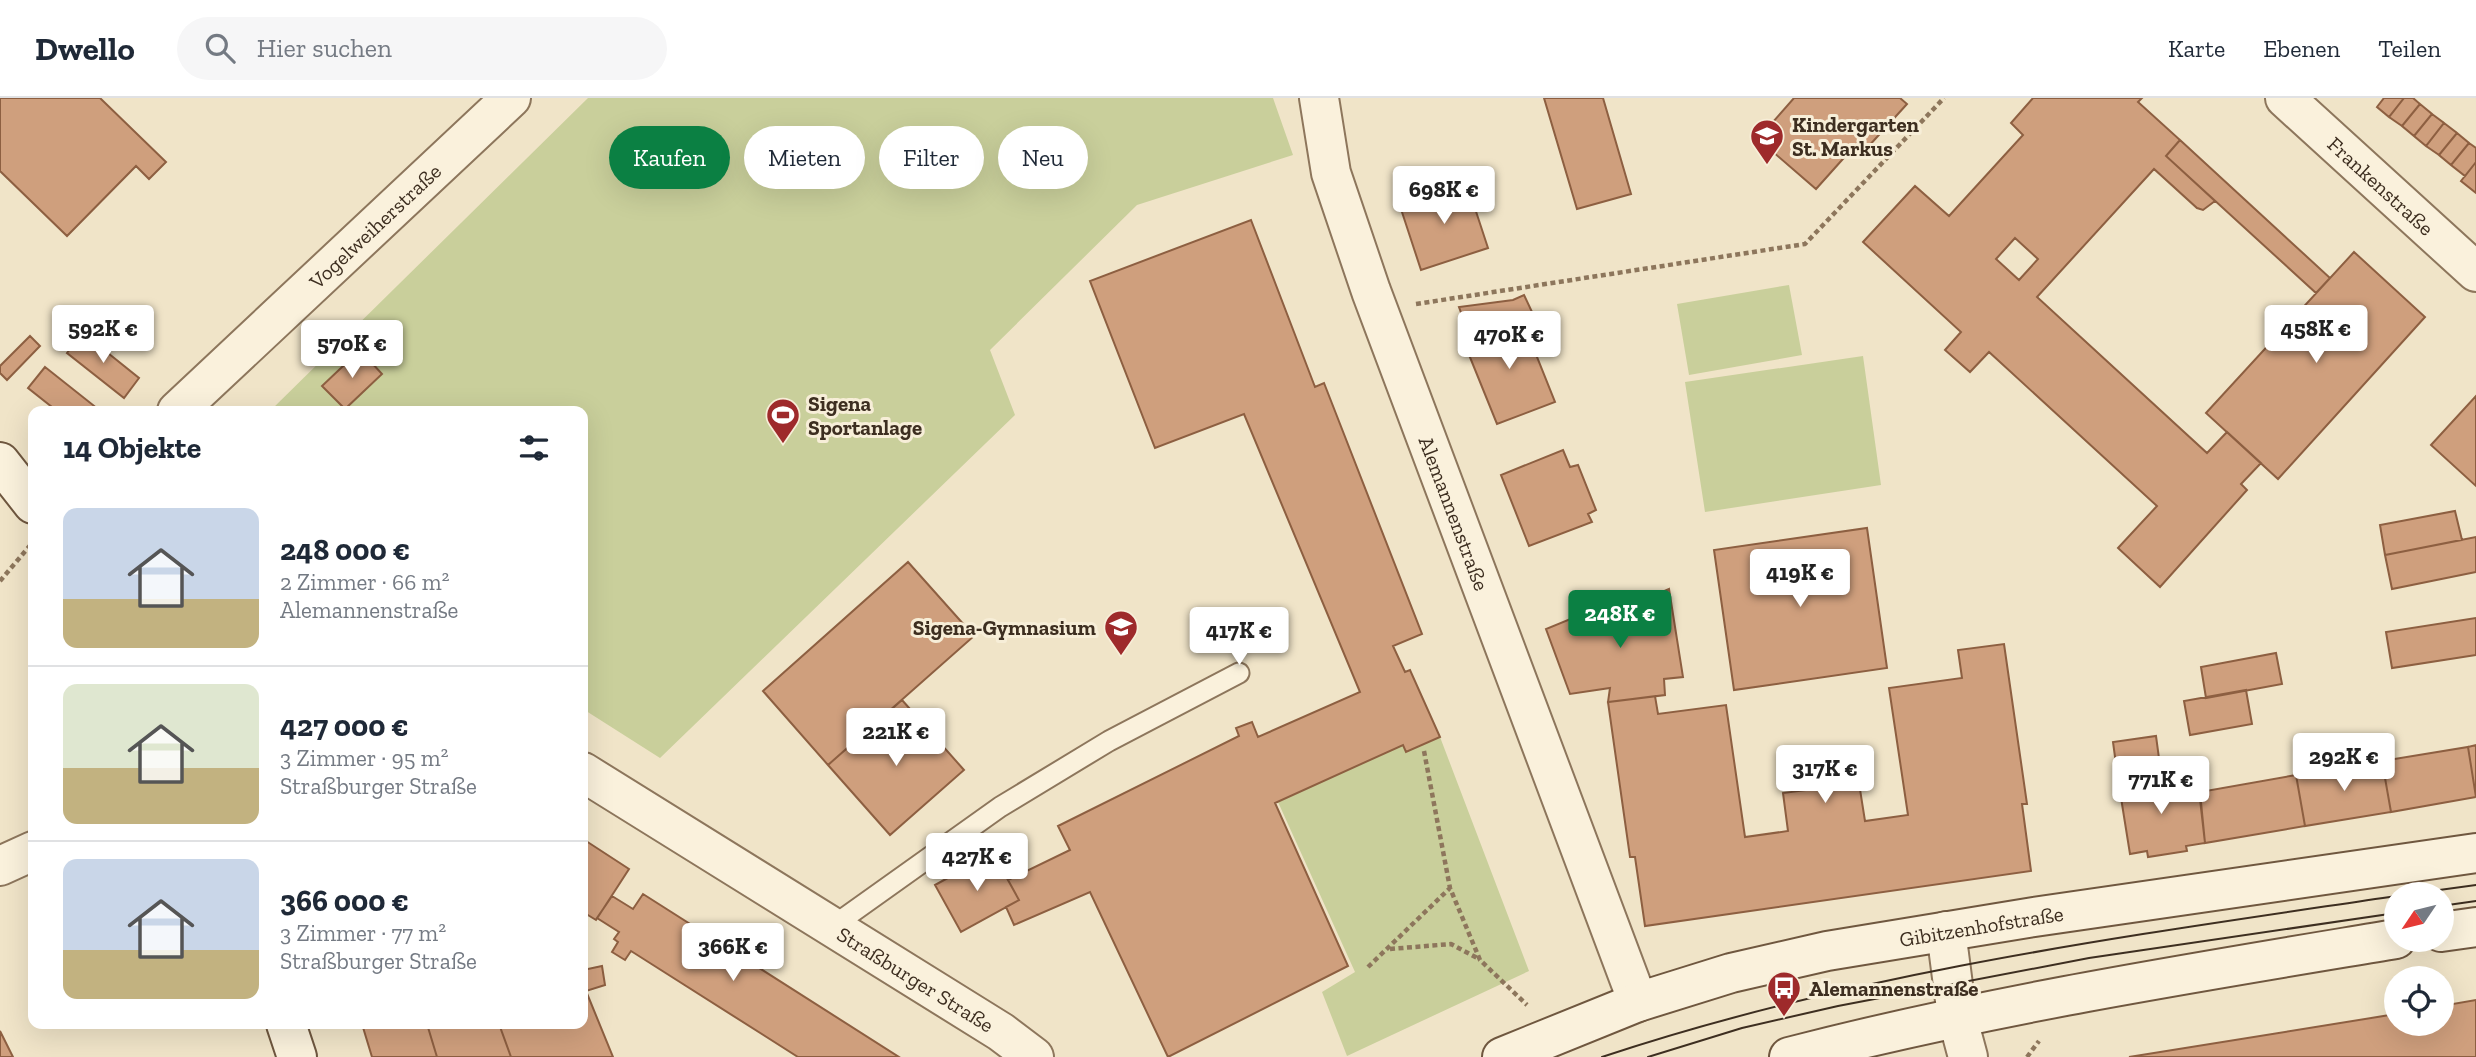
<!DOCTYPE html>
<html lang="de">
<meta charset="utf-8">
<style>
:root{--surface:#fff;--page:#f6f6f7;--text:#1f2937;--muted:#747a83;--line:#e0e1e3;--accent:#0b8043}
body{margin:0;font-family:"Zilla Slab",serif;background:var(--page);color:var(--text);height:100vh;display:flex;flex-direction:column;font-size:26px;white-space:nowrap}
*{box-sizing:border-box;margin:0}
p{font-size:23px;color:var(--muted)}
.icon{flex:none;width:38px;height:38px;fill:none;stroke:currentColor;stroke-width:2;stroke-linecap:round;stroke-linejoin:round}
.map{position:relative;flex:1;overflow:hidden}
.drawer{position:absolute;left:28px;top:308px;width:560px;height:623px;display:flex;flex-direction:column;background:var(--surface);border-radius:14px;box-shadow:0 7px 28px #0002}
.drawer>*{flex:none}
.banner{position:absolute;left:609px;top:28px;width:665px;height:63px;display:flex;gap:14px}
.needle{width:46px;rotate:235deg}
.fabs{position:absolute;left:2384px;top:784px;display:grid;gap:14px}
.fabs a{display:grid;place-items:center;width:70px;height:70px;border-radius:50%;background:var(--surface);box-shadow:0 7px 28px #0002;font-size:35px}
.price{position:absolute;translate:-50% -60px;padding:0 16px;border-radius:7px;background:#fff;color:#222;font-size:23px;line-height:46px;filter:drop-shadow(0 2px 4px #0008)}
.price::after{content:'';position:absolute;left:50%;top:42px;width:21px;height:16px;margin-left:-10px;background:inherit;clip-path:polygon(0 0,100% 0,50% 100%)}
.price.active{background:var(--accent);color:#fff}
ul{padding:0;list-style:none}
li{display:flex;align-items:center;gap:21px;height:175px;padding:0 35px}
li+li{border-top:2px solid var(--line)}
li span{display:grid;place-items:center;flex:none;width:196px;height:140px;border-radius:14px;color:#555}
li>.icon{margin-inline-start:auto}
span .icon{width:84px;height:84px;fill:#fffc;stroke-width:1}
li b{font-size:30px}
h2{display:flex;justify-content:space-between;align-items:center;height:84px;padding:0 35px;font-size:30px}
.chip{padding:0 24px;border-radius:32px;background:var(--surface);box-shadow:0 7px 28px #0002;font-size:24px;line-height:63px}
.chip.active{background:var(--accent);color:#fff}
header{display:flex;align-items:center;gap:42px;box-sizing:border-box;height:98px;padding:0 35px;background:var(--surface);border-bottom:2px solid var(--line)}
header strong{font-size:33px}
nav{display:flex;gap:38px;margin-inline-start:auto;font-size:24px}
.search{width:490px;height:63px;background:var(--page);display:flex;align-items:center;gap:18px;box-sizing:border-box;padding:0 24px;border-radius:38px;color:var(--muted);font-size:26px}
.map>svg:first-child{display:block}
.green{fill:#c9cf9b}
.building{fill:#cf9f7d;stroke:#8d5f41;stroke-width:2;fill-rule:evenodd}
.lines{fill:none;stroke-linecap:round;stroke-linejoin:round}
.lane-casing{stroke:#8d765c;stroke-width:23}
.street-casing{stroke:#8d765c;stroke-width:42}
.secondary-casing{stroke:#6f573f;stroke-width:42}
.path{stroke:#8d765c;stroke-width:4.5;stroke-dasharray:5 3.5;stroke-linecap:butt}
.lane{stroke:#faf1dc;stroke-width:19}
.street{stroke:#faf1dc;stroke-width:38}
.secondary{stroke:#faf1dc;stroke-width:38}
.tram{stroke:#3d2e20;stroke-width:2}
.labels{text-anchor:middle;dominant-baseline:central;stroke-width:6;stroke-linejoin:round;paint-order:stroke}
.poi-label{font-size:21px;font-weight:bold;fill:#3d2e20;stroke:#f7eed8;text-anchor:start}
.street-label{font-size:21px;fill:#3d2e20;stroke:#f7eed8}
</style>
<header>
<strong>Dwello</strong>
<div class="search"><svg class="icon" aria-label="search" viewBox="0 0 24 24"><circle cx="10" cy="10" r="6"/><path d="M15 15l6 6"/></svg>Hier suchen</div>
<nav><a>Karte</a><a>Ebenen</a><a>Teilen</a></nav>
</header>
<div class="map">
<svg width="2476" height="959" viewBox="0 0 2476 959">
<rect width="100%" height="100%" fill="#f0e4c8"/>
<path class="green" d="M588 0H1273L1293 57 1137 107 990 252 1015 317 660 660 583 611V313H270Z
M1789 187 1802 257 1689 277 1677 206Z
M1863 258 1881 387 1705 414 1685 284Z
M1440 639 1529 873 1347 958 1322 894 1355 874 1278 704 1403 647 1406 654Z"/>
<path class="building" d="M0 0H100L166 64 149 81 136 68 67 138 0 73Z
M1544 0H1603L1631 96 1577 111Z
M1794 0H1900L1907 6 1867 50 1859 43 1816 91 1758 41Z
M2033 0H2142L2138 4 2180 42 2166 58 2215 103 2203 112 2197 110 2154 71 2037 199 2207 355 2227 334 2261 365 2241 386 2247 392 2160 489 2118 450 2157 408 1989 254 1970 274 1945 252 1961 234 1863 144 1915 88 1949 118 2023 37 2011 25ZM2015 140 2038 161 2019 182 1996 161Z
M2384 0H2404L2389 19 2377 9Z
M2404 0H2413L2420 6 2402 28 2389 19Z
M2420 6 2432 16 2414 38 2402 28Z
M2432 16 2444 25 2426 48 2414 38Z
M2444 25 2457 35 2439 57 2426 48Z
M2457 35 2469 45 2451 67 2439 57Z
M2180 42 2330 180 2316 195 2166 58Z
M2469 45 2476 50V64L2465 78 2451 67Z
M2476 64V95L2461 83Z
M1466 83 1488 150 1421 172 1399 105Z
M1251 122 1315 289 1324 285 1422 536 1393 548 1405 574 1410 572 1440 639 1406 654 1403 647 1275 705 1348 868 1168 959 1090 794 1014 827 1006 809 1019 802 1008 782 1070 752 1058 728 1239 638 1236 630 1252 624 1258 639 1360 594 1244 316 1155 350 1090 183Z
M2354 154 2425 219 2278 381 2206 315Z
M1524 197 1532 214 1470 239 1459 209 1513 202Z
M1521 219 1555 304 1497 326 1463 242Z
M83 235 139 280 124 300 67 255Z
M30 238 40 248 7 282 0 275V268Z
M360 252 382 276 345 311 322 288Z
M45 269 98 311 96 313H57L28 290Z
M2476 298V388L2431 347Z
M1563 352 1570 369 1578 367 1596 412 1588 416 1592 424 1529 448 1501 377Z
M2455 413 2462 442 2385 457 2380 427Z
M1867 430 1887 570 1734 592 1714 452Z
M2476 439V474L2392 491 2385 457Z
M908 464 974 538 828 667 763 593Z
M1669 491 1683 579 1664 581 1665 597 1608 604 1610 590 1570 596 1546 531 1602 508 1607 518Z
M2476 520V557L2392 570 2386 534Z
M2004 546 2027 706H2022L2031 773 1645 828 1635 759H1630L1608 604 1655 598 1658 616 1726 607 1745 739 1788 733 1783 695 1859 685 1865 723 1908 717 1889 590 1962 580 1958 552Z
M2276 555 2282 586 2206 600 2201 569Z
M2246 592 2252 626 2190 637 2184 603Z
M902 602 964 672 890 737 828 667Z
M2156 638 2163 690 2157 684H2151L2149 676 2118 681 2113 644Z
M2476 647V699L2468 649Z
M2468 649 2476 699 2391 714 2382 663Z
M2382 663 2391 714 2305 728 2296 677Z
M2149 676 2151 684H2157L2163 690 2198 684 2205 745 2186 748 2187 753 2148 759 2147 753 2130 756 2118 681Z
M2296 677 2305 728 2205 745 2200 694Z
M583 741 629 771 596 822 583 814Z
M993 755 1019 802 961 834 935 787Z
M643 796 899 959H798L631 853 625 862 612 854 618 844 614 841 619 834 597 820 612 798 633 811Z
M602 868 605 887 583 894V872Z
M586 893 613 959H511L499 926H583V894Z
M2476 902V959H2129L2396 916V926H2441V908Z
M362 926H427L437 959H372Z
M427 926H499L511 959H437Z
M0 933 13 959H0Z"/>
<g class="lines">
<g class="lane-casing">
<path id="lane" d="M833 828 1000 709 1109 643 1239 575"/>
</g>
<g class="street-casing">
<g id="street">
<path id="s1" d="M1319 0 1331 75 1371 193 1638 904"/>
<path id="s2" d="M2285 0 2476 174"/>
<path id="s3" d="M177 313 511 0"/>
<path id="s4" d="M583 674 1001 934 1034 959"/>
<path d="M0 768 33 753"/>
<path d="M1946 833 1957 918 1968 959"/>
</g>
</g>
<g class="secondary-casing">
<g id="secondary">
<path d="M0 364 33 406"/>
<path d="M2441 834 2476 829"/>
<path d="M286 926 297 959"/>
<path id="s5" d="M1502 959 1638 904 1731 875 1827 853 2034 819 2476 755"/>
<path d="M1789 959C1989 907 2192 875 2396 841"/>
</g>
</g>
<path class="path" d="M1416 206 1805 146 1944 0
M0 483 33 444
M1424 653 1450 790 1480 862 1527 907
M1390 851 1451 846 1479 861
M1368 869 1450 790
M2027 959 2039 943"/>
<use href="#lane" class="lane"/>
<use href="#street" class="street"/>
<use href="#secondary" class="secondary"/>
<path class="tram" d="M2410 796 2476 787
M2441 808 2476 803
M1602 959C1860 873 2128 838 2396 798
M1648 959 1742 930 1838 908 2089 860 2396 815"/>
</g>
<defs>
<g id="school-pin" transform="scale(1.75)"><path d="M0 17L-7.5 6A9.5 9.5 0 1 1 7.5 6Z" fill="#9e2a2b" stroke="#f7eed8"/><path d="M0-5L7-2L0 1L-7-2ZM-4 1L0 2.5L4 1V4Q0 6-4 4Z" fill="#fff"/></g>
<g id="stadium-pin" transform="scale(1.75)"><path d="M0 17L-7.5 6A9.5 9.5 0 1 1 7.5 6Z" fill="#9e2a2b" stroke="#f7eed8"/><path d="M0-5a6.5 5 0 1 0 0 10a6.5 5 0 1 0 0-10ZM-3.5-1.8h7v3.6h-7Z" fill="#fff"/></g>
<g id="bus-pin" transform="scale(1.75)"><path d="M0 17L-7.5 6A9.5 9.5 0 1 1 7.5 6Z" fill="#9e2a2b" stroke="#f7eed8"/><path d="M-5-6H5V4H4V6H2V4H-2V6H-4V4H-5ZM-3.5-4V0h7V-4ZM-3.5 1.2v1.5H-2V1.2ZM2 1.2v1.5H3.5V1.2Z" fill="#fff"/></g>
</defs>
<g fill-rule="evenodd">
<use href="#school-pin" x="1767" y="38"/>
<use href="#stadium-pin" x="783" y="317"/>
<use href="#school-pin" x="1121" y="529"/>
<use href="#bus-pin" x="1784" y="890"/>
</g>
<g class="labels">
<g class="poi-label">
<text x="1792" y="26">Kindergarten<tspan x="1792" dy="24">St. Markus</tspan></text>
<text x="808" y="305">Sigena<tspan x="808" dy="24">Sportanlage</tspan></text>
<text x="1096" y="529" text-anchor="end">Sigena-Gymnasium</text>
<text x="1809" y="890">Alemannenstraße</text>
</g>
<g class="street-label">
<text stroke="none"><textPath href="#s2" startOffset="130">Frankenstraße</textPath></text>
<text stroke="none"><textPath href="#s3" startOffset="271">Vogelweiherstraße</textPath></text>
<text stroke="none"><textPath href="#s1" startOffset="438">Alemannenstraße</textPath></text>
<text stroke="none"><textPath href="#s5" startOffset="499">Gibitzenhofstraße</textPath></text>
<text stroke="none"><textPath href="#s4" startOffset="392">Straßburger Straße</textPath></text>
</g>
</g>
</svg>
<div class="fabs">
<a><svg class="needle" viewBox="-14 -14 28 28"><path d="M0-13l5 13h-10z" fill="#e53935"/><path d="M0 13l5-13h-10z" fill="#747a83"/></svg></a>
<a><svg class="icon" aria-label="locate" viewBox="0 0 24 24"><circle cx="12" cy="12" r="6"/><path d="M12 2v4M12 18v4M2 12h4M18 12h4"/></svg></a>
</div>
<b class="price" style="left:1444px;top:128px">698K €</b>
<b class="price" style="left:103px;top:267px">592K €</b>
<b class="price" style="left:2316px;top:267px">458K €</b>
<b class="price" style="left:1509px;top:273px">470K €</b>
<b class="price" style="left:352px;top:282px">570K €</b>
<b class="price" style="left:1800px;top:511px">419K €</b>
<b class="price active" style="left:1620px;top:552px">248K €</b>
<b class="price" style="left:1239px;top:569px">417K €</b>
<b class="price" style="left:896px;top:670px">221K €</b>
<b class="price" style="left:2344px;top:695px">292K €</b>
<b class="price" style="left:1825px;top:707px">317K €</b>
<b class="price" style="left:2161px;top:718px">771K €</b>
<b class="price" style="left:977px;top:795px">427K €</b>
<b class="price" style="left:733px;top:885px">366K €</b>
<div class="banner">
<a class="chip active">Kaufen</a>
<a class="chip">Mieten</a>
<a class="chip">Filter</a>
<a class="chip">Neu</a>
</div>
<section class="drawer">
<h2>14 Objekte<svg class="icon" aria-label="filters" viewBox="0 0 24 24"><path d="M4 7h16M4 17h16"/><circle cx="9" cy="7" r="2"/><circle cx="15" cy="17" r="2"/></svg></h2>
<ul>
<li><span style="background:linear-gradient(#c9d6e8 65%,#c2b280 0)"><svg class="icon" aria-label="home" viewBox="0 0 24 24"><path d="M3 11l9-7 9 7M6 9v11h12V9"/></svg></span><div><b>248 000 €</b><p>2 Zimmer · 66 m²</p><p>Alemannenstraße</p></div></li>
<li><span style="background:linear-gradient(#dfe7d0 60%,#c2b280 0)"><svg class="icon" aria-label="home" viewBox="0 0 24 24"><path d="M3 11l9-7 9 7M6 9v11h12V9"/></svg></span><div><b>427 000 €</b><p>3 Zimmer · 95 m²</p><p>Straßburger Straße</p></div></li>
<li><span style="background:linear-gradient(#c9d6e8 65%,#c2b280 0)"><svg class="icon" aria-label="home" viewBox="0 0 24 24"><path d="M3 11l9-7 9 7M6 9v11h12V9"/></svg></span><div><b>366 000 €</b><p>3 Zimmer · 77 m²</p><p>Straßburger Straße</p></div></li>
</ul>
</section>
</div>
